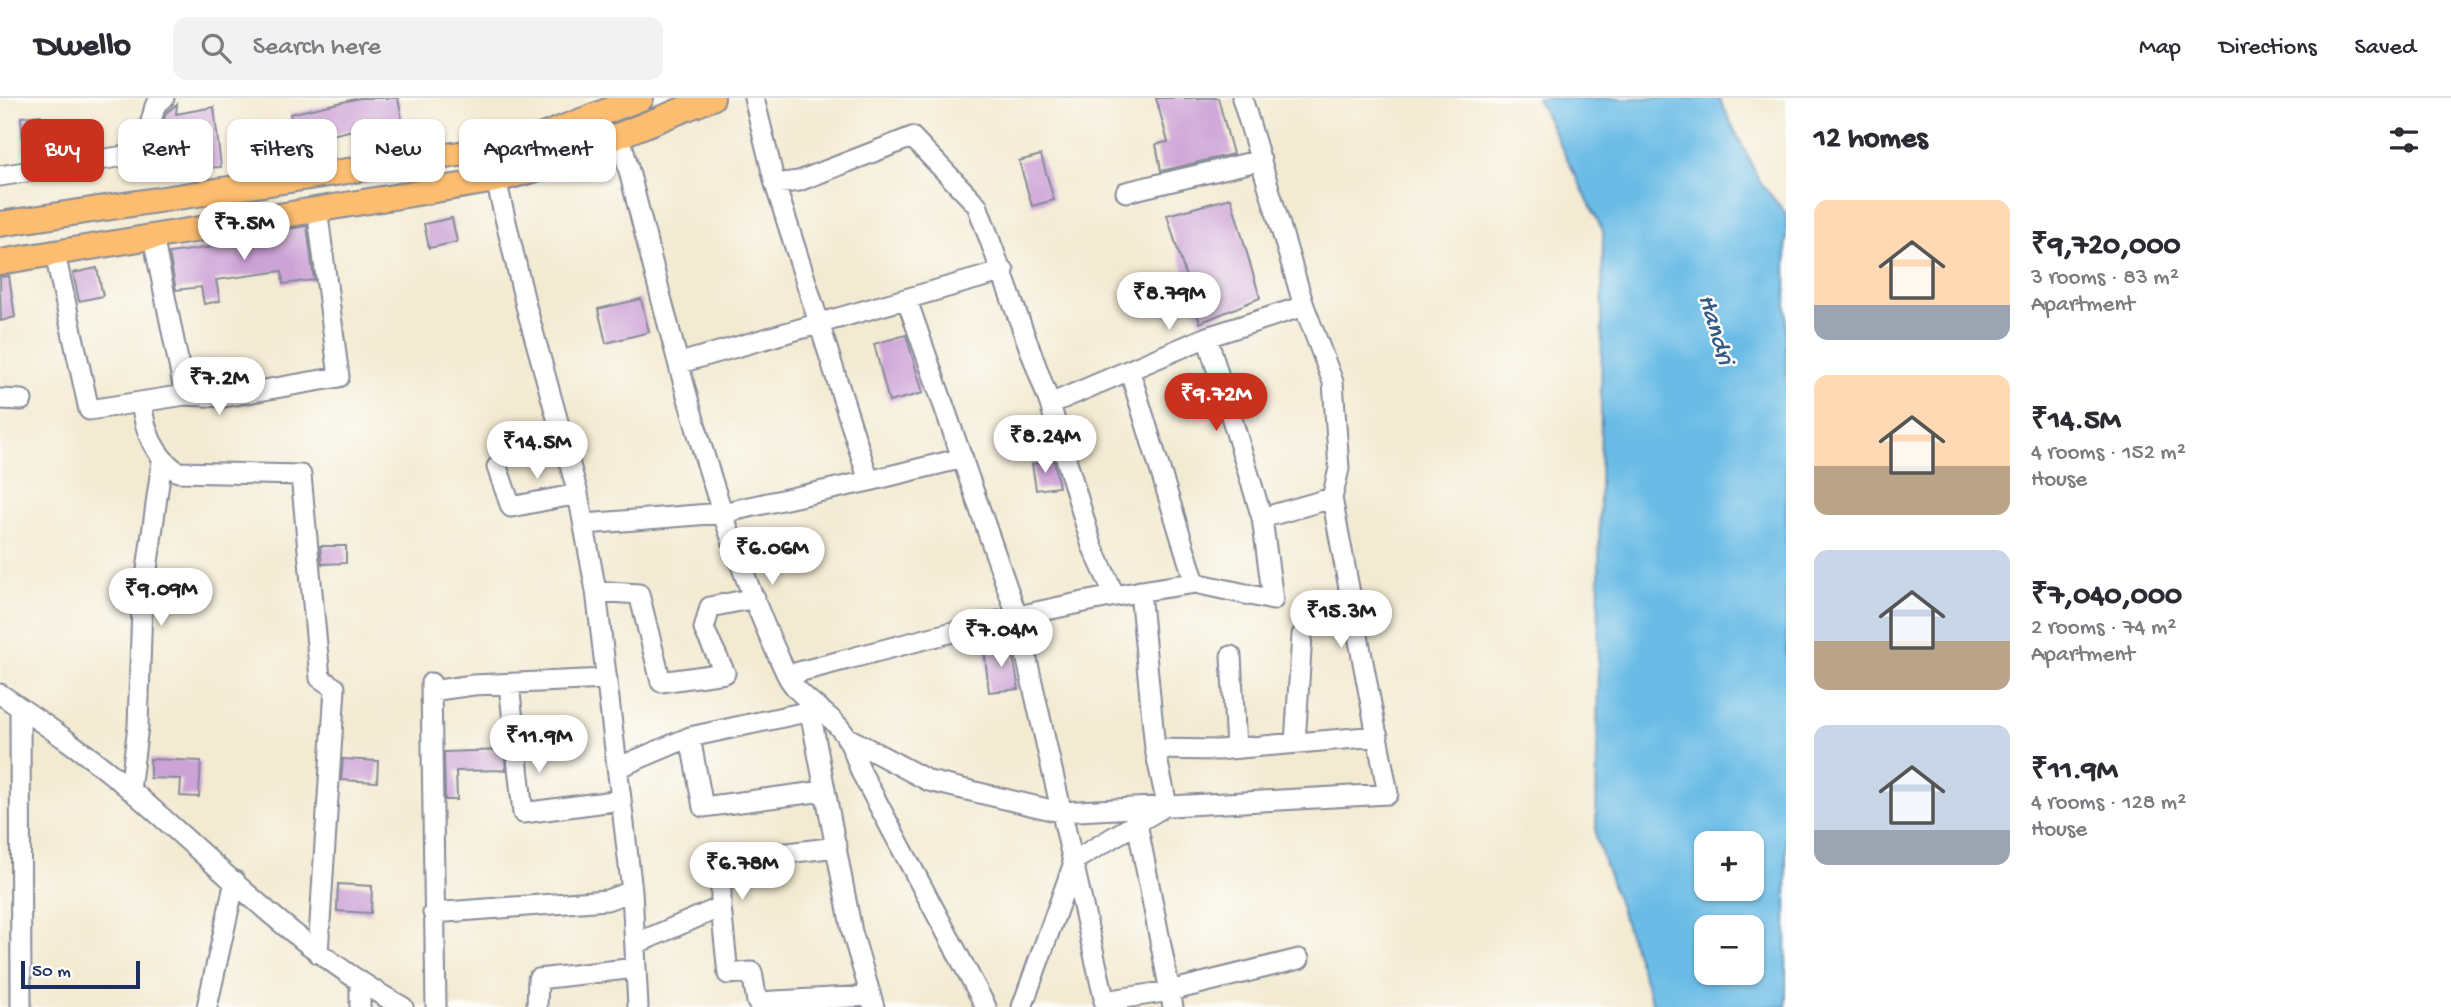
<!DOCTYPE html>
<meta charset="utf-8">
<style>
:root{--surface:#fff;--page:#f2f2f3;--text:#2b2b33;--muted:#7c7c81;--line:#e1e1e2;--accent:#c8321e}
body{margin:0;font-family:"Gochi Hand",sans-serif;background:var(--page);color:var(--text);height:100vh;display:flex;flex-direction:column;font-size:26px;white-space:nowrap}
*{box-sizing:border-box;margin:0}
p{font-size:23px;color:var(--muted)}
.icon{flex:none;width:38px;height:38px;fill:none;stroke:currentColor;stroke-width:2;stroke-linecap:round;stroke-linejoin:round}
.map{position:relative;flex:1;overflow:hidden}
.details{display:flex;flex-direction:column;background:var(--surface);width:665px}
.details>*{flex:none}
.guide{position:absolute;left:21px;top:21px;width:665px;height:63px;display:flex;gap:14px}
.tools{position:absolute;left:1694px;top:733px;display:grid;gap:14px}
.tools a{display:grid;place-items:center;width:70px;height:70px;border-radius:14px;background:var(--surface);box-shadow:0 2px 5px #0004;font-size:35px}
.scale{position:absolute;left:21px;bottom:18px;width:119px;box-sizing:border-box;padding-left:7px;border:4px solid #1b2f5e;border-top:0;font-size:19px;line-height:24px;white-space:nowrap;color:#1b2f5e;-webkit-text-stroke:5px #fdfcf7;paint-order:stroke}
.price{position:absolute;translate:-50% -60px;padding:0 16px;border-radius:24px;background:#fff;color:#222;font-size:23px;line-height:46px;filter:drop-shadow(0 2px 4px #0008)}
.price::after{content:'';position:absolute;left:50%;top:42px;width:21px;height:16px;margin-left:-10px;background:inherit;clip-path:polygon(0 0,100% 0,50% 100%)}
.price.active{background:var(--accent);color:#fff}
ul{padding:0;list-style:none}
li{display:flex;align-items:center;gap:21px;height:175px;padding:0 28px}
li span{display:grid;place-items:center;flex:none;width:196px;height:140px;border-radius:14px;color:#555}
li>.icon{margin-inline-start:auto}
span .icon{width:84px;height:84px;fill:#fffc;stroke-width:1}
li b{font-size:30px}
h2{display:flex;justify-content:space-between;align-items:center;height:84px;padding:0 28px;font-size:30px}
.chip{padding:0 24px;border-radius:14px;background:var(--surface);box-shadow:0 2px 5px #0004;font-size:24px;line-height:63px}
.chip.active{background:var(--accent);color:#fff}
header{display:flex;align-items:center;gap:42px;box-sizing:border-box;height:98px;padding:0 35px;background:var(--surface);border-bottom:2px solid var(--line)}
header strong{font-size:33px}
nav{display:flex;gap:38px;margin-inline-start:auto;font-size:24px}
.search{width:490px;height:63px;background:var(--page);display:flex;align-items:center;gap:18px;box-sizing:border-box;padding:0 24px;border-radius:14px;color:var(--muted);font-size:26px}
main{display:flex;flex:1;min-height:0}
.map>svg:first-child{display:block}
.water{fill:#6bbce6;stroke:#4376a2;stroke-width:2;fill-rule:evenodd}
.building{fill:#cda3d7}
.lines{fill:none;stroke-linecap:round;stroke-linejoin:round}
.minor-casing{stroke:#878c98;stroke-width:23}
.major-casing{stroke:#878c98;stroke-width:28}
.minor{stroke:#fff;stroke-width:19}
.major{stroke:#fcbd6f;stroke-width:24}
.labels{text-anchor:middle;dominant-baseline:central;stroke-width:5;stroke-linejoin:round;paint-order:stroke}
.water-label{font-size:26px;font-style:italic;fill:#335987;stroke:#fdfcf7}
</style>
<header>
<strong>Dwello</strong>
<div class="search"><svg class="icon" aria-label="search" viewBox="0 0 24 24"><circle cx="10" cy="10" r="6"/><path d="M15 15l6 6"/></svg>Search here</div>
<nav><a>Map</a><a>Directions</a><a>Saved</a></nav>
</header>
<main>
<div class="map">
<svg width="1786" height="909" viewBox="0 0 1786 909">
<rect width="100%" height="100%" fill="#fdfcf7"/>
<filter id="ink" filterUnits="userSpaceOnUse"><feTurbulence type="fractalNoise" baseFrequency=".0143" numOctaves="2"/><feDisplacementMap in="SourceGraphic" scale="14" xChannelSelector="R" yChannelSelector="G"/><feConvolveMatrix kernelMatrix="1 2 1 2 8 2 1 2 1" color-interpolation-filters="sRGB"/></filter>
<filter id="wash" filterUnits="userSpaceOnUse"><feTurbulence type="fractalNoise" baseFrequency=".00686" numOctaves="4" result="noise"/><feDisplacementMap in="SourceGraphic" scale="28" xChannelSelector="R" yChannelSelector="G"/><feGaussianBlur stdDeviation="1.57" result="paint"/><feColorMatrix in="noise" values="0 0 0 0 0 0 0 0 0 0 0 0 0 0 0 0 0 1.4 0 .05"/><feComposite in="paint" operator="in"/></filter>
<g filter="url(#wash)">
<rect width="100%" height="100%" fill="#f3ead2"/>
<path class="water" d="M1537 0H1719L1761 86 1786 115V909H1654L1596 740 1603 133ZM1706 746H1752V791H1706ZM1706 830H1752V875H1706Z"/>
<g id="blocks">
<path class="building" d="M360 0H398L402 21 296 45 290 16Z
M1156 0H1218L1233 56 1161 73 1156 46 1168 44Z
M177 6 176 16 214 9 221 69 170 71 163 26 166 15Z
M41 17 44 52 24 54 21 19Z
M1041 57 1054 102 1032 108 1019 63Z
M1231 100 1260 200 1200 225 1167 117Z
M452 120 457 144 429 150 424 126Z
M307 128 314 182 283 186 282 173 216 182 220 203 204 206 201 189 176 192 169 155 271 141V134Z
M97 170 103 198 79 203 73 175Z
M9 178 15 219 1 223 0 179Z
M641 201 649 234 606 245 598 211Z
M906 237 923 295 889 304 874 246Z
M1054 362 1059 389 1036 392 1032 366Z
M320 448H346V465L322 466Z
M1011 547 1019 591 989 594 984 550Z
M504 652 506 672 456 673 457 702H445L444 654Z
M150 661 201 663 199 699 180 698 181 681 150 680Z
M343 661 378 663 377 684 341 682Z
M338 786 372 788 371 815 337 813Z"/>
</g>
</g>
<g filter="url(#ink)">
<use href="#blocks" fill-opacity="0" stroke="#878c98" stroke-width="2"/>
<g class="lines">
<g class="minor-casing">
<path id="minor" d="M620 38C667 218 706 406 786 575 799 603 831 613 847 640 853 650 857 663 861 674L986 909
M0 78 143 55 155 8 164 0
M496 82 526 208 578 396 596 493 632 793 638 909
M775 86 799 83 912 39 977 107 1050 306 1092 448 1114 496
M1126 94 1261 62
M153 139 185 297 224 299 339 279 317 110
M55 156 89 312 185 297
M907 202 1017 518 1106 909
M1207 239 1262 420
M680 265 1004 173
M1130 274 1195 485 1273 502 1262 420 1332 400
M0 301 22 302
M141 304C145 333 153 357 178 374L301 377 320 580 335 590 318 855
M1050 306 1207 239 1304 208
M497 369 511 409 578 396
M869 383 963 360
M585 426 722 415 869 383 775 86 754 0
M596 493 639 496 661 584 725 575 704 531 710 509 755 500
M1231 558 1236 650
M787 577C922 542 1056 504 1195 485
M431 585 436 909
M509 586 523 715 621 702
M431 593 473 587 607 581
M0 596C46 627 91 658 133 694 220 769 301 854 403 909
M20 610 21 909
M810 613 852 834 874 909
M690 639 703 709 824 693
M846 639 929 683 1060 714 1388 696 1332 400 1339 371 1333 284 1304 208 1242 0
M1295 645 1302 537
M1155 651 1218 652 1378 638
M617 670 690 639 820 611
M130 692 138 628 142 508 162 363
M1137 725 1173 909
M721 809 728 876 752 874 757 904 869 898
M433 815 607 802 632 793
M635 846 721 809V763L837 749
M1104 903 1170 893 1299 861
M207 909 235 783
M360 909V886
M537 909 538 881 636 870
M1022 909 1075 762 1167 707 1155 651 1140 493"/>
</g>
<g class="major-casing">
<path id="major" d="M0 126 505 49 529 43 641 0
M0 164 496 82 533 72 712 0"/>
</g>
<use href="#minor" class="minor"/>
<use href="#major" class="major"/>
</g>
</g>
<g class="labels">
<g class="water-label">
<text transform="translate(1714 232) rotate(73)">Handri</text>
</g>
</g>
</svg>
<div class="tools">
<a>+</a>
<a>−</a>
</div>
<div class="scale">50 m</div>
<b class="price" style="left:244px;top:164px">₹7.5M</b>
<b class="price" style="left:1169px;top:234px">₹8.79M</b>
<b class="price" style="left:219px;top:319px">₹7.2M</b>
<b class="price active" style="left:1216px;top:335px">₹9.72M</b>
<b class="price" style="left:1045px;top:377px">₹8.24M</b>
<b class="price" style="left:537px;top:383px">₹14.5M</b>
<b class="price" style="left:772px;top:489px">₹6.06M</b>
<b class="price" style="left:161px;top:530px">₹9.09M</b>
<b class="price" style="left:1341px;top:552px">₹15.3M</b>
<b class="price" style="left:1001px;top:571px">₹7.04M</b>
<b class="price" style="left:539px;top:677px">₹11.9M</b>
<b class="price" style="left:742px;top:804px">₹6.78M</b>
<div class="guide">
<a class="chip active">Buy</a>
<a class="chip">Rent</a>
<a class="chip">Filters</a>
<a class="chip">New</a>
<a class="chip">Apartment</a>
</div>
</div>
<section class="details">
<h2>12 homes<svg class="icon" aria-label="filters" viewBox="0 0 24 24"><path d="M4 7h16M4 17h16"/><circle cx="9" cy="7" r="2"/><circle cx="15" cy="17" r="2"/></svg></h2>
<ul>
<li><span style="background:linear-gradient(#ffd9b3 75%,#9aa5b1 0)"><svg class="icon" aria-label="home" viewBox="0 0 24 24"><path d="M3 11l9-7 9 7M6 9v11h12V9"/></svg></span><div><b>₹9,720,000</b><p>3 rooms · 83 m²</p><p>Apartment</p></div></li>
<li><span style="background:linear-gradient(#ffd9b3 65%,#b9a48a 0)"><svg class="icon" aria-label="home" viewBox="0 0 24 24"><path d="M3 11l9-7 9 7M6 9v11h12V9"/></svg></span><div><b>₹14.5M</b><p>4 rooms · 152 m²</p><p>House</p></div></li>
<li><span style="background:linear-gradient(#c9d6e8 65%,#b9a48a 0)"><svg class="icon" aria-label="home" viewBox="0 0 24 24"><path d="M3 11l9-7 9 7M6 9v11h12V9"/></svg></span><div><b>₹7,040,000</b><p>2 rooms · 74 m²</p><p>Apartment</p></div></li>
<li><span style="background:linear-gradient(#c9d6e8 75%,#9aa5b1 0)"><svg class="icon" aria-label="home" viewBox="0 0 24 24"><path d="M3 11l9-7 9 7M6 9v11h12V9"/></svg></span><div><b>₹11.9M</b><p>4 rooms · 128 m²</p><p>House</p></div></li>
</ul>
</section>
</main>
